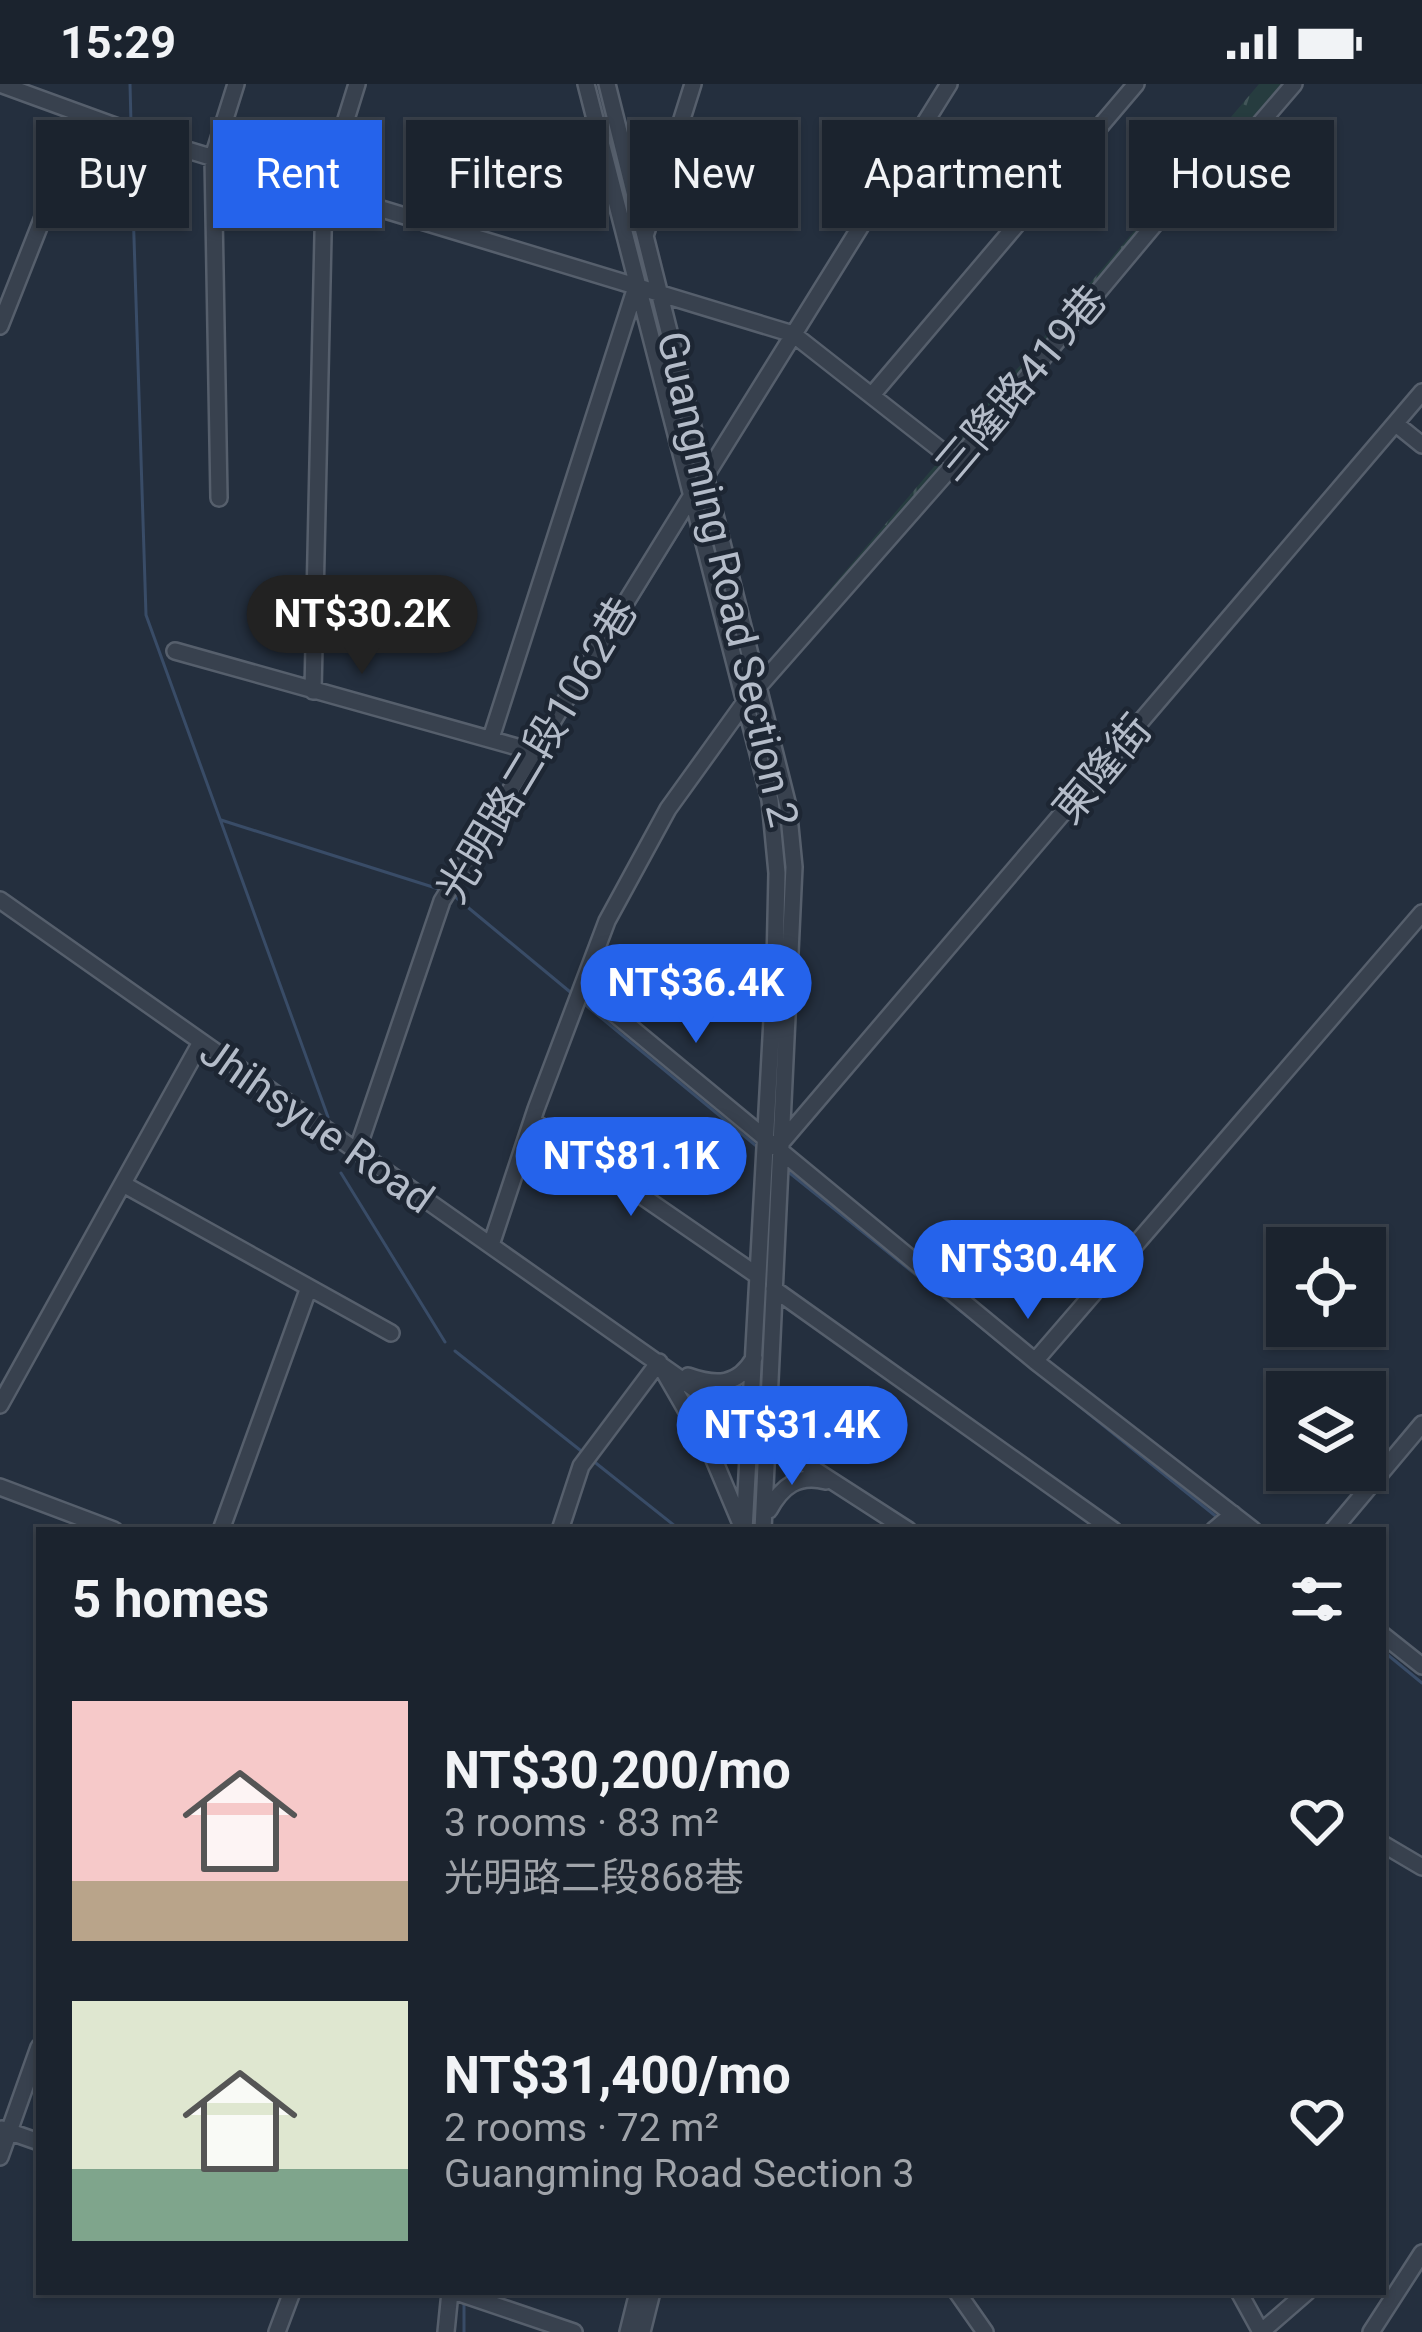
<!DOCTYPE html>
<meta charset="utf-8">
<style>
:root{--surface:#1b232e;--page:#282f3a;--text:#f1f3f6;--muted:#a0a4aa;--line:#39404a;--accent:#2563eb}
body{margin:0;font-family:Roboto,"Noto Sans TC",sans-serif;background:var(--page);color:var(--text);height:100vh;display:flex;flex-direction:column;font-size:45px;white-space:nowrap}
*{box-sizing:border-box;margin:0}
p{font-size:39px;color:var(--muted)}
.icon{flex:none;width:66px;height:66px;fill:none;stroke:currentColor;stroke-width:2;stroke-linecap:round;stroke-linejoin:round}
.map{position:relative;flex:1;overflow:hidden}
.sheet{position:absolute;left:36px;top:1443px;width:1350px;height:768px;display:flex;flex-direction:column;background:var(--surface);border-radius:0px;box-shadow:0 3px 9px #0004,0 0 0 3px var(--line)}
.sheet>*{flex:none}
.guide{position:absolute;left:36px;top:36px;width:1350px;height:108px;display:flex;gap:24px}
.fabs{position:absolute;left:1266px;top:1143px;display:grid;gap:24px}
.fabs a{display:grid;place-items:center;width:120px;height:120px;border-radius:0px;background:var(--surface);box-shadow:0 3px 9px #0004,0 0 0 3px var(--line);font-size:60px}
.price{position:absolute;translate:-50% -102px;padding:0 27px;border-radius:42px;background:var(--accent);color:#fff;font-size:39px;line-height:78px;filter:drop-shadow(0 3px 6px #0008)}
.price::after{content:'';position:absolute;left:50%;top:72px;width:36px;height:27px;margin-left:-18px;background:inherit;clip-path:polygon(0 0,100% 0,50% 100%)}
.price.on{background:#222;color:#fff}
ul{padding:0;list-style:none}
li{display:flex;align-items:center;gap:36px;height:300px;padding:0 36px}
li span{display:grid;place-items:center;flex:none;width:336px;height:240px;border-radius:0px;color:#555}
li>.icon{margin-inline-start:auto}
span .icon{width:144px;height:144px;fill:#fffc;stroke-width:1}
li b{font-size:51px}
h2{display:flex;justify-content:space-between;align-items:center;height:144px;padding:0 36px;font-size:51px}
.pill{padding:0 42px;border-radius:0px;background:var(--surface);box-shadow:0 3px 9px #0004,0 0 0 3px var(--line);font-size:42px;line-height:108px}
.pill.on{background:var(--accent);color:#fff}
.status{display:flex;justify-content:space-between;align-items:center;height:84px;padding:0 60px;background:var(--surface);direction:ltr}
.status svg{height:33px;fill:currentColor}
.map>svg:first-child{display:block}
.grass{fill:url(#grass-tufts)}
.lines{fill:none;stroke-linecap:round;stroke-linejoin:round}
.stream{stroke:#394c67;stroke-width:3}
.minor-casing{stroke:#565f6c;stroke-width:20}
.minor{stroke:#38414e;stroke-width:15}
.labels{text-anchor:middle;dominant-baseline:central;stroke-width:9;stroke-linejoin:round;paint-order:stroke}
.street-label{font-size:42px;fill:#b4bcc9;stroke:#1d2633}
</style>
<div class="status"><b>15:29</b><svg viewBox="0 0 49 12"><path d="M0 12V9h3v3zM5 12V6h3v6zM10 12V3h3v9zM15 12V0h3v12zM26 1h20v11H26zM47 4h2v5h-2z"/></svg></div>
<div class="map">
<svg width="1422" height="2248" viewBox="0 0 1422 2248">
<defs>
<pattern id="grass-tufts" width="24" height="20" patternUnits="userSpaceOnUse" patternTransform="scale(3)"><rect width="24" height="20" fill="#263c3f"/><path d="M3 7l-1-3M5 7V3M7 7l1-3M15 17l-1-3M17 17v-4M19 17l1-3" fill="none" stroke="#435659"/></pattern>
</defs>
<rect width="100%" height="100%" fill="#242f3e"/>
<path class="grass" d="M1259 0H1294L1226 79 1199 86 760 600 758 590Z"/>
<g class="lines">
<path class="stream" d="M130 0 131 39
M131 60 146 531 328 1033
M553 652 690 430
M221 736 439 805
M456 810 491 752
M453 811 575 912
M582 918 760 1065
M786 1086 998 1257
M341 1089 445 1258
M455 1267 585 1370
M1062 1308 1218 1434
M592 1376 680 1446
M1383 1567 1422 1599
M464 2248V2220"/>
<g class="minor-casing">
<path id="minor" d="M0 0 148 54 793 250 956 378
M586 0 770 716 777 789 775 881 744 1446
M607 0 788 722 794 783 763 1446
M646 149 693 0
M0 242 83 32
M872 311 1136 0
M1396 340 1422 361
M705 393 949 0
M219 414 213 73 236 0
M175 567 535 668
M313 607 324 106 357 0
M491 654 635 206
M0 816 753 1346 908 1446
M582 903 1035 1277 1253 1446
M533 1037 758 1192
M781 1059 1422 308
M357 1067 442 817 692 411
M123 1100 391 1249
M491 1161 536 1025 607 837 668 725 745 618 956 378 1200 86 1226 79 1294 0
M774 1205 1113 1446
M1035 1277 1422 829
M663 1286 712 1371 741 1440
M688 1292C716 1302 738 1302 754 1274
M0 1321 200 960
M0 1403 114 1446
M769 1426C782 1402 798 1390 826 1397
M221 1446 308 1206
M560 1446 581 1382 659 1278
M1214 1446 1233 1430
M1333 1446 1422 1340
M1383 1551 1422 1582
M1383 1760 1422 1783
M2 2045 39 2058
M0 2073 39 1963
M456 2208 574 2248
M957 2208 985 2248
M1239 2208 1261 2248
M277 2248 292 2208
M446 2248 450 2208
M628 2248 638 2208
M642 2248 652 2208
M1261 2248 1307 2208
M1371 2248 1422 2169"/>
</g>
<use href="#minor" class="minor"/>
</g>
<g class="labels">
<g class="street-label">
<text transform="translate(1021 299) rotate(-50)">三隆路419巷</text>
<text transform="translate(728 495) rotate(77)">Guangming Road Section 2</text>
<text transform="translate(537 666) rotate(-59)">光明路二段1062巷</text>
<text transform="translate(1102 685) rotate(-50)">東隆街</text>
<text transform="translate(317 1041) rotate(35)">Jhihsyue Road</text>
</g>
</g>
</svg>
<div class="fabs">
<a><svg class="icon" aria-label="locate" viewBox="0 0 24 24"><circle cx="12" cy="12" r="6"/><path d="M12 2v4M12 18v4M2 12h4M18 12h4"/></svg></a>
<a><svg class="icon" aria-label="layers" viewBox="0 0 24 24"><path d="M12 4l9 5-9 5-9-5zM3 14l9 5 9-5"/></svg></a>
</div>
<b class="price on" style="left:362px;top:593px">NT$30.2K</b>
<b class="price" style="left:696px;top:962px">NT$36.4K</b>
<b class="price" style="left:631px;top:1135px">NT$81.1K</b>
<b class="price" style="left:1028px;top:1238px">NT$30.4K</b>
<b class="price" style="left:792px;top:1404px">NT$31.4K</b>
<div class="guide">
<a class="pill">Buy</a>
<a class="pill on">Rent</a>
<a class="pill">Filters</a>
<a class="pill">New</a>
<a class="pill">Apartment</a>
<a class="pill">House</a>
</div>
<section class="sheet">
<h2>5 homes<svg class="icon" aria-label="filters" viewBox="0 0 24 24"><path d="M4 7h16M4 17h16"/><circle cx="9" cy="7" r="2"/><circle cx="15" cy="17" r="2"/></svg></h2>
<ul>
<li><span style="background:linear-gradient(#f6c9c9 75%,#b9a48a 0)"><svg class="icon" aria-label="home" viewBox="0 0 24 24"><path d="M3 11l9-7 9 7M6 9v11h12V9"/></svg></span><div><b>NT$30,200/mo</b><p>3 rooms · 83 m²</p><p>光明路二段868巷</p></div><svg class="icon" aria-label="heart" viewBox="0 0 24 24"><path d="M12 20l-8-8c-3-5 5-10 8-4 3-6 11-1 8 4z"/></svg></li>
<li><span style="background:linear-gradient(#dfe7d0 70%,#7fa58c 0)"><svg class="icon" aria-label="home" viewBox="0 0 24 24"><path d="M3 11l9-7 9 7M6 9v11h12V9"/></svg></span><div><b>NT$31,400/mo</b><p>2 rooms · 72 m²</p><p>Guangming Road Section 3</p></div><svg class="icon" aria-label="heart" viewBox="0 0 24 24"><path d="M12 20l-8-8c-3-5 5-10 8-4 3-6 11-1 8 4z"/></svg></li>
</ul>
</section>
</div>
